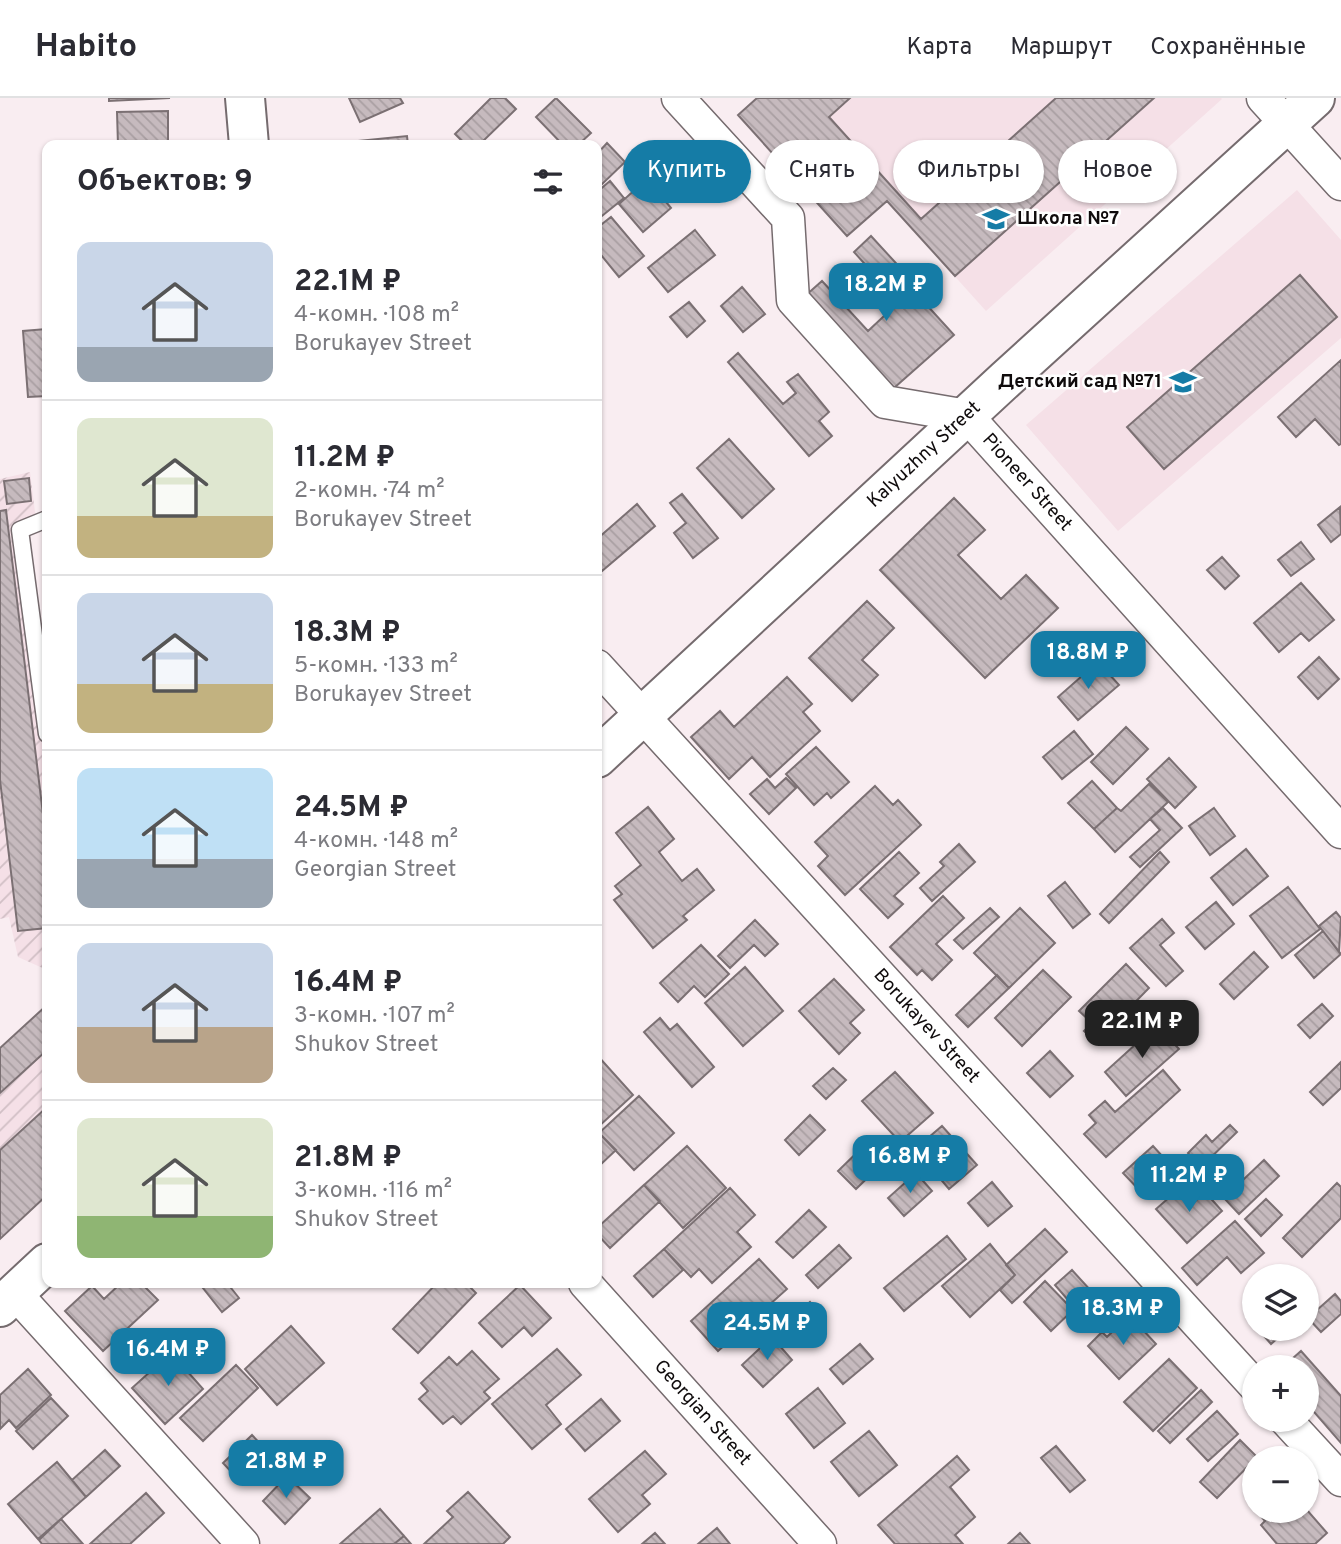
<!DOCTYPE html>
<html lang="ru">
<meta charset="utf-8">
<style>
:root{--surface:#fff;--page:#f7f7f7;--text:#2b2b33;--muted:#7c7c81;--line:#e1e1e2;--accent:#157ca6}
body{margin:0;font-family:Overpass,sans-serif;background:var(--page);color:var(--text);height:100vh;display:flex;flex-direction:column;font-size:26px;white-space:nowrap}
*{box-sizing:border-box;margin:0}
p{font-size:23px;color:var(--muted)}
.icon{flex:none;width:38px;height:38px;fill:none;stroke:currentColor;stroke-width:2;stroke-linecap:round;stroke-linejoin:round}
.map{position:relative;flex:1;overflow:hidden}
.sheet{position:absolute;left:42px;top:42px;width:560px;height:1148px;display:flex;flex-direction:column;background:var(--surface);border-radius:14px;box-shadow:0 2px 5px #0004}
.sheet>*{flex:none}
.top-card{position:absolute;left:623px;top:42px;width:612px;height:63px;display:flex;gap:14px}
.fabs{position:absolute;left:1242px;top:1166px;display:grid;gap:14px}
.fabs a{display:grid;place-items:center;width:77px;height:77px;border-radius:50%;background:var(--surface);box-shadow:0 2px 5px #0004;font-size:35px}
.price{position:absolute;translate:-50% -60px;padding:0 16px;border-radius:14px;background:var(--accent);color:#fff;font-size:23px;line-height:46px;filter:drop-shadow(0 2px 4px #0008)}
.price::after{content:'';position:absolute;left:50%;top:42px;width:21px;height:16px;margin-left:-10px;background:inherit;clip-path:polygon(0 0,100% 0,50% 100%)}
.price.selected{background:#222;color:#fff}
ul{padding:0;list-style:none}
li{display:flex;align-items:center;gap:21px;height:175px;padding:0 35px}
li+li{border-top:2px solid var(--line)}
li span{display:grid;place-items:center;flex:none;width:196px;height:140px;border-radius:14px;color:#555}
li>.icon{margin-inline-start:auto}
span .icon{width:84px;height:84px;fill:#fffc;stroke-width:1}
li b{font-size:30px}
h2{display:flex;justify-content:space-between;align-items:center;height:84px;padding:0 35px;font-size:30px}
.tag{padding:0 24px;border-radius:32px;background:var(--surface);box-shadow:0 2px 5px #0004;font-size:24px;line-height:63px}
.tag.selected{background:var(--accent);color:#fff}
header{display:flex;align-items:center;gap:42px;box-sizing:border-box;height:98px;padding:0 35px;background:var(--surface);border-bottom:2px solid var(--line)}
header strong{font-size:33px}
nav{display:flex;gap:38px;margin-inline-start:auto;font-size:24px}
.map>svg:first-child{display:block}
.built{fill:#f5e0e7}
.industrial{fill:url(#industrial-furrows)}
.building{fill:url(#building-back-hatch);stroke:#7b7073;stroke-width:2}
.lines{fill:none;stroke-linecap:round;stroke-linejoin:round}
.lane-casing{stroke:#756b6e;stroke-width:19}
.street-casing{stroke:#756b6e;stroke-width:35}
.secondary-casing{stroke:#756b6e;stroke-width:42}
.lane{stroke:#fff;stroke-width:16}
.street{stroke:#fff;stroke-width:32}
.secondary{stroke:#fff;stroke-width:38}
.labels{text-anchor:middle;dominant-baseline:central;stroke-width:5;stroke-linejoin:round;paint-order:stroke}
.poi-label{font-size:19px;font-weight:bold;fill:#0f0b0c;stroke:#fefefe;text-anchor:start}
.street-label{font-size:19px;fill:#0f0b0c;stroke:#fefefe}
</style>
<header>
<strong>Habito</strong>
<nav><a>Карта</a><a>Маршрут</a><a>Сохранённые</a></nav>
</header>
<div class="map">
<svg width="1341" height="1446" viewBox="0 0 1341 1446">
<defs>
<pattern id="industrial-furrows" width="10" height="10" patternUnits="userSpaceOnUse" patternTransform="scale(1.75)"><rect width="10" height="10" fill="#f5e0e7"/><path d="M-1 1l2-2M0 10L10 0M9 11l2-2" fill="none" stroke="#d1bfc5"/></pattern>
<pattern id="building-back-hatch" width="6" height="6" patternUnits="userSpaceOnUse" patternTransform="scale(1.75)"><rect width="6" height="6" fill="#c6babe"/><path d="M-1 5l2 2M0 0l6 6M5-1l2 2" fill="none" stroke="#a99fa2"/></pattern>
</defs>
<rect width="100%" height="100%" fill="#f9edf1"/>
<path class="built" d="M757 0H1221L1222 1 986 213 887 103 847 138 738 17Z
M1297 92 1341 142V240L1118 433 1026 327Z"/>
<path class="industrial" d="M30 374 37 430 12 433 47 678V872L18 859 9 819 0 821V381Z
M47 907V1050L0 1093V950Z"/>
<path class="building" d="M109 0H170L109 3Z
M349 0H400L403 5 360 24Z
M491 0H505L516 11 479 47H466L455 36Z
M556 0 591 35 578 47H563L536 19Z
M757 0H850L829 19 921 121 1056 0H1154L955 178 887 103 847 138 738 17Z
M168 13V47H118L117 14Z
M407 38 408 47H359V43Z
M218 44V47H177V45Z
M607 45 625 64 597 91V56Z
M647 81 671 110 643 134 619 106Z
M610 83 624 100 597 122V94Z
M611 119 644 158 619 179 597 152V130Z
M695 132 715 157 668 194 648 170Z
M871 138 928 200 924 204 954 237 886 297 805 198 822 183 868 233 899 204 854 154Z
M1300 177 1337 219 1164 371 1127 329Z
M742 189 765 216 743 234 721 208Z
M689 204 705 223 687 239 670 219Z
M46 231 47 298 28 299 23 233Z
M738 255 783 306 796 295 787 284 798 276 829 314 819 323 832 338 809 358 728 264Z
M1341 262V346L1339 347 1315 321 1296 339 1278 319Z
M729 341 774 391 742 420 697 370Z
M29 380 31 403 7 406 4 383Z
M682 396 718 440 693 460 674 435 686 425 670 405Z
M954 400 985 432 958 457 1001 501 1026 477 1058 510 985 580 880 472Z
M637 406 655 428 602 473 597 467V441Z
M1340 409 1341 436 1331 444 1318 427Z
M6 412 47 749V830L18 833 0 682V413Z
M1301 444 1314 461 1291 478 1278 462Z
M1222 459 1239 478 1225 491 1207 472Z
M1301 485 1334 522 1309 543 1301 535 1279 554 1254 525Z
M867 503 894 530 862 562 878 577 852 603 809 560Z
M1319 559 1339 581 1318 601 1298 579Z
M1098 564 1119 587 1078 622 1058 599Z
M787 579 812 606 803 614 820 633 770 679 752 659 729 681 691 639 720 613 734 629Z
M1126 629 1148 651 1113 686 1091 664Z
M1074 633 1093 656 1062 681 1043 659Z
M816 649 849 684 831 700 827 695 814 707 786 676Z
M1169 660 1196 689 1175 710 1147 681Z
M786 680 796 690 769 716 750 696 767 681 775 690Z
M1092 683 1117 710 1094 731 1068 705Z
M1149 686 1168 704 1115 754 1094 731 1117 710 1121 713Z
M875 688 893 707 898 702 921 727 845 797 818 768 828 758 815 744Z
M648 709 674 741 659 754 682 783 697 771 714 792 683 818 687 822 653 850 614 802 622 796 615 788 641 767 616 735Z
M1163 710 1182 730 1140 769 1130 759 1160 732 1150 721Z
M1214 710 1235 738 1210 757 1189 728Z
M959 746 975 764 932 803 920 790 944 768 940 764Z
M1246 751 1268 778 1233 807 1211 780Z
M899 754 919 775 894 798 903 806 888 820 860 791Z
M1160 754 1169 764 1109 825 1100 816Z
M1065 784 1090 816 1073 830 1048 798Z
M1288 789 1320 831 1282 860 1250 818Z
M943 798 964 820 936 846 952 862 932 882 922 872 917 877 890 849Z
M1216 804 1234 826 1205 851 1186 829Z
M990 810 999 819 963 851 954 842Z
M1020 810 1055 845 1009 890 974 855Z
M1336 814 1341 820 1339 854 1319 828Z
M1162 821 1174 835 1160 847 1183 873 1166 888 1130 850Z
M755 822 778 846 765 858 754 847 730 870 718 858Z
M1323 833 1341 856 1314 880 1295 857Z
M701 847 729 876 705 899 694 888 678 904 660 885Z
M1254 854 1268 869 1234 901 1220 886Z
M1126 866 1149 890 1096 944 1084 933 1092 925 1079 913Z
M745 869 783 913 743 948 705 905Z
M1043 872 1071 899 1022 948 995 920Z
M997 877 1009 890 968 929 956 917Z
M834 881 864 912 850 925 860 935 839 956 799 913Z
M1322 906 1333 918 1310 940 1298 927Z
M47 907V952L0 995V950Z
M660 920 670 932 677 926 714 969 692 989 644 934Z
M1157 927 1179 951 1126 998 1105 974Z
M1050 953 1073 978 1050 999 1027 975Z
M597 957 633 997 597 1030Z
M1341 964V990L1323 1007 1310 994Z
M833 970 846 982 826 1001 813 988Z
M1163 972 1180 992 1106 1059 1084 1036 1096 1025 1089 1017 1105 1003 1115 1014Z
M895 974 933 1015 900 1044 862 1003Z
M639 998 674 1035 634 1072 599 1035Z
M47 1009V1097L0 1141V1052Z
M810 1017 825 1032 799 1057 785 1042Z
M1230 1027 1237 1034 1201 1069 1188 1055 1206 1037 1212 1044Z
M942 1028 977 1067 949 1091 915 1051Z
M599 1035 616 1052 597 1070V1037Z
M871 1041 889 1059 856 1091 838 1073Z
M687 1048 726 1090 683 1130 644 1087Z
M1153 1048 1173 1070 1144 1097 1123 1075Z
M1264 1062 1279 1078 1239 1116 1224 1100Z
M916 1075 932 1093 904 1118 888 1100Z
M992 1084 1012 1108 988 1128 968 1105Z
M1337 1085 1341 1089V1120L1302 1159 1283 1140Z
M644 1087 660 1103 610 1150 597 1136V1130Z
M730 1090 755 1117 737 1134 751 1149 712 1185 699 1171 691 1179 664 1151Z
M1179 1091 1192 1106 1205 1094 1222 1113 1187 1145 1156 1111Z
M1266 1101 1282 1117 1261 1138 1245 1121Z
M809 1112 826 1129 793 1160 776 1144Z
M1235 1123 1264 1155 1241 1175 1227 1159 1197 1187 1182 1170Z
M1045 1131 1067 1154 1012 1205 1000 1192 1015 1177 1006 1167Z
M947 1138 966 1161 904 1213 884 1190Z
M990 1146 1015 1177 970 1219 942 1188Z
M839 1147 851 1160 818 1190 806 1177Z
M664 1151 683 1172 653 1199 634 1178Z
M759 1161 787 1191 718 1253 691 1223Z
M1072 1172 1092 1194 1075 1210 1055 1187Z
M1045 1183 1073 1212 1051 1233 1024 1204Z
M121 1185H141L158 1202 103 1253 65 1213 92 1188 104 1201Z
M199 1185H227L239 1200 222 1214Z
M437 1185H466L476 1195 418 1255 393 1231Z
M520 1187 551 1220 532 1238 524 1229 502 1249 479 1225Z
M1335 1196 1341 1203V1216L1321 1234 1308 1220Z
M810 1204 822 1217 792 1244 780 1232Z
M1255 1214V1228L1248 1221Z
M1129 1217 1156 1246 1119 1281 1088 1248 1102 1234 1107 1239Z
M291 1228 324 1265 277 1307 245 1271Z
M1257 1230H1289L1271 1246Z
M772 1239 792 1262 763 1289 742 1267Z
M860 1246 873 1261 843 1286 830 1271Z
M557 1251 581 1277 546 1307 561 1326 532 1351 492 1306Z
M472 1253 499 1281 484 1294 490 1300 461 1326 453 1318 443 1326 419 1301 428 1293 421 1285 449 1259 457 1267Z
M1301 1253 1341 1298V1345L1307 1306V1269H1283Z
M171 1255 203 1291 165 1326 132 1290Z
M1169 1261 1197 1290 1153 1333 1124 1304Z
M236 1267 258 1290 203 1343 180 1320Z
M28 1271 51 1297 16 1330 9 1322 0 1331V1297Z
M818 1290 845 1325 814 1350 786 1316Z
M1201 1292 1212 1304 1170 1345 1158 1333Z
M51 1300 68 1318 33 1351 16 1333Z
M601 1301 620 1323 585 1353 566 1331Z
M1217 1313 1238 1336 1208 1363 1187 1341Z
M869 1333 897 1367 859 1398 831 1364Z
M252 1337 267 1353 238 1381 223 1365Z
M1240 1342 1257 1359 1217 1400 1200 1384Z
M1056 1348 1085 1382 1070 1394 1041 1360Z
M105 1352 120 1368 86 1399 72 1382Z
M645 1353 666 1376 642 1397 650 1406 618 1434 589 1401Z
M957 1358 969 1372 950 1389 975 1419 955 1437 963 1446H895L878 1427Z
M57 1364 86 1399 38 1441 8 1406Z
M287 1378 310 1400 285 1426 263 1403Z
M468 1394 510 1439 503 1446H424L453 1419 447 1413Z
M146 1395 164 1415 130 1446H90Z
M380 1411 404 1438 394 1446H340Z
M1256 1412H1292L1297 1417 1302 1412H1307L1327 1435 1315 1446H1277L1261 1427 1265 1423Z
M61 1421 83 1446H42L39 1442Z
M717 1430 730 1446H698Z
M655 1435 665 1446H642Z
M1020 1435 1030 1446H1008Z
M404 1438 411 1446H394Z"/>
<g class="lines">
<g class="lane-casing">
<path id="lane" d="M47 421 20 432 47 636"/>
</g>
<g class="street-casing">
<g id="street">
<path id="s1" d="M678 0 788 120 793 202 885 304 967 318 1341 734"/>
<path d="M1263 0 1341 86"/>
<path id="s2" d="M597 568 1255 1288"/>
<path id="s3" d="M585 1185 820 1446"/>
<path d="M15 1195 243 1446"/>
<path d="M1285 1321 1341 1382"/>
</g>
</g>
<g class="secondary-casing">
<g id="secondary">
<path d="M245 0 249 47"/>
<path id="s4" d="M597 660 1005 282 1315 0"/>
<path d="M0 1209 47 1165"/>
</g>
</g>
<use href="#lane" class="lane"/>
<use href="#street" class="street"/>
<use href="#secondary" class="secondary"/>
</g>
<defs>
<g id="school-bare" transform="scale(2.1)"><path d="M0-5L7-2L0 1L-7-2ZM-4 1L0 2.5L4 1V4Q0 6-4 4Z" fill="#157ca6" stroke="#fefefe" stroke-width="2.5" paint-order="stroke"/></g>
</defs>
<g fill-rule="evenodd">
<use href="#school-bare" x="996" y="121"/>
<use href="#school-bare" x="1183" y="284"/>
</g>
<g class="labels">
<g class="poi-label">
<text x="1017" y="121">Школа №7</text>
<text x="1162" y="284" text-anchor="end">Детский сад №71</text>
</g>
<g class="street-label">
<text stroke="none"><textPath href="#s4" startOffset="446">Kalyuzhny Street</textPath></text>
<text stroke="none"><textPath href="#s1" startOffset="555">Pioneer Street</textPath></text>
<text stroke="none"><textPath href="#s2" startOffset="488">Borukayev Street</textPath></text>
<text stroke="none"><textPath href="#s3" startOffset="175">Georgian Street</textPath></text>
</g>
</g>
</svg>
<div class="fabs">
<a><svg class="icon" aria-label="layers" viewBox="0 0 24 24"><path d="M12 4l9 5-9 5-9-5zM3 14l9 5 9-5"/></svg></a>
<a>+</a>
<a>−</a>
</div>
<b class="price" style="left:886px;top:225px">18.2M ₽</b>
<b class="price" style="left:1088px;top:593px">18.8M ₽</b>
<b class="price selected" style="left:1142px;top:962px">22.1M ₽</b>
<b class="price" style="left:910px;top:1097px">16.8M ₽</b>
<b class="price" style="left:1189px;top:1116px">11.2M ₽</b>
<b class="price" style="left:1123px;top:1249px">18.3M ₽</b>
<b class="price" style="left:767px;top:1264px">24.5M ₽</b>
<b class="price" style="left:168px;top:1290px">16.4M ₽</b>
<b class="price" style="left:286px;top:1402px">21.8M ₽</b>
<div class="top-card">
<a class="tag selected">Купить</a>
<a class="tag">Снять</a>
<a class="tag">Фильтры</a>
<a class="tag">Новое</a>
</div>
<section class="sheet">
<h2>Объектов: 9<svg class="icon" aria-label="filters" viewBox="0 0 24 24"><path d="M4 7h16M4 17h16"/><circle cx="9" cy="7" r="2"/><circle cx="15" cy="17" r="2"/></svg></h2>
<ul>
<li><span style="background:linear-gradient(#c9d6e8 75%,#9aa5b1 0)"><svg class="icon" aria-label="home" viewBox="0 0 24 24"><path d="M3 11l9-7 9 7M6 9v11h12V9"/></svg></span><div><b>22.1M ₽</b><p>4-комн. · 108 m²</p><p>Borukayev Street</p></div></li>
<li><span style="background:linear-gradient(#dfe7d0 70%,#c2b280 0)"><svg class="icon" aria-label="home" viewBox="0 0 24 24"><path d="M3 11l9-7 9 7M6 9v11h12V9"/></svg></span><div><b>11.2M ₽</b><p>2-комн. · 74 m²</p><p>Borukayev Street</p></div></li>
<li><span style="background:linear-gradient(#c9d6e8 65%,#c2b280 0)"><svg class="icon" aria-label="home" viewBox="0 0 24 24"><path d="M3 11l9-7 9 7M6 9v11h12V9"/></svg></span><div><b>18.3M ₽</b><p>5-комн. · 133 m²</p><p>Borukayev Street</p></div></li>
<li><span style="background:linear-gradient(#bfe0f5 65%,#9aa5b1 0)"><svg class="icon" aria-label="home" viewBox="0 0 24 24"><path d="M3 11l9-7 9 7M6 9v11h12V9"/></svg></span><div><b>24.5M ₽</b><p>4-комн. · 148 m²</p><p>Georgian Street</p></div></li>
<li><span style="background:linear-gradient(#c9d6e8 60%,#b9a48a 0)"><svg class="icon" aria-label="home" viewBox="0 0 24 24"><path d="M3 11l9-7 9 7M6 9v11h12V9"/></svg></span><div><b>16.4M ₽</b><p>3-комн. · 107 m²</p><p>Shukov Street</p></div></li>
<li><span style="background:linear-gradient(#dfe7d0 70%,#8fb573 0)"><svg class="icon" aria-label="home" viewBox="0 0 24 24"><path d="M3 11l9-7 9 7M6 9v11h12V9"/></svg></span><div><b>21.8M ₽</b><p>3-комн. · 116 m²</p><p>Shukov Street</p></div></li>
</ul>
</section>
</div>
